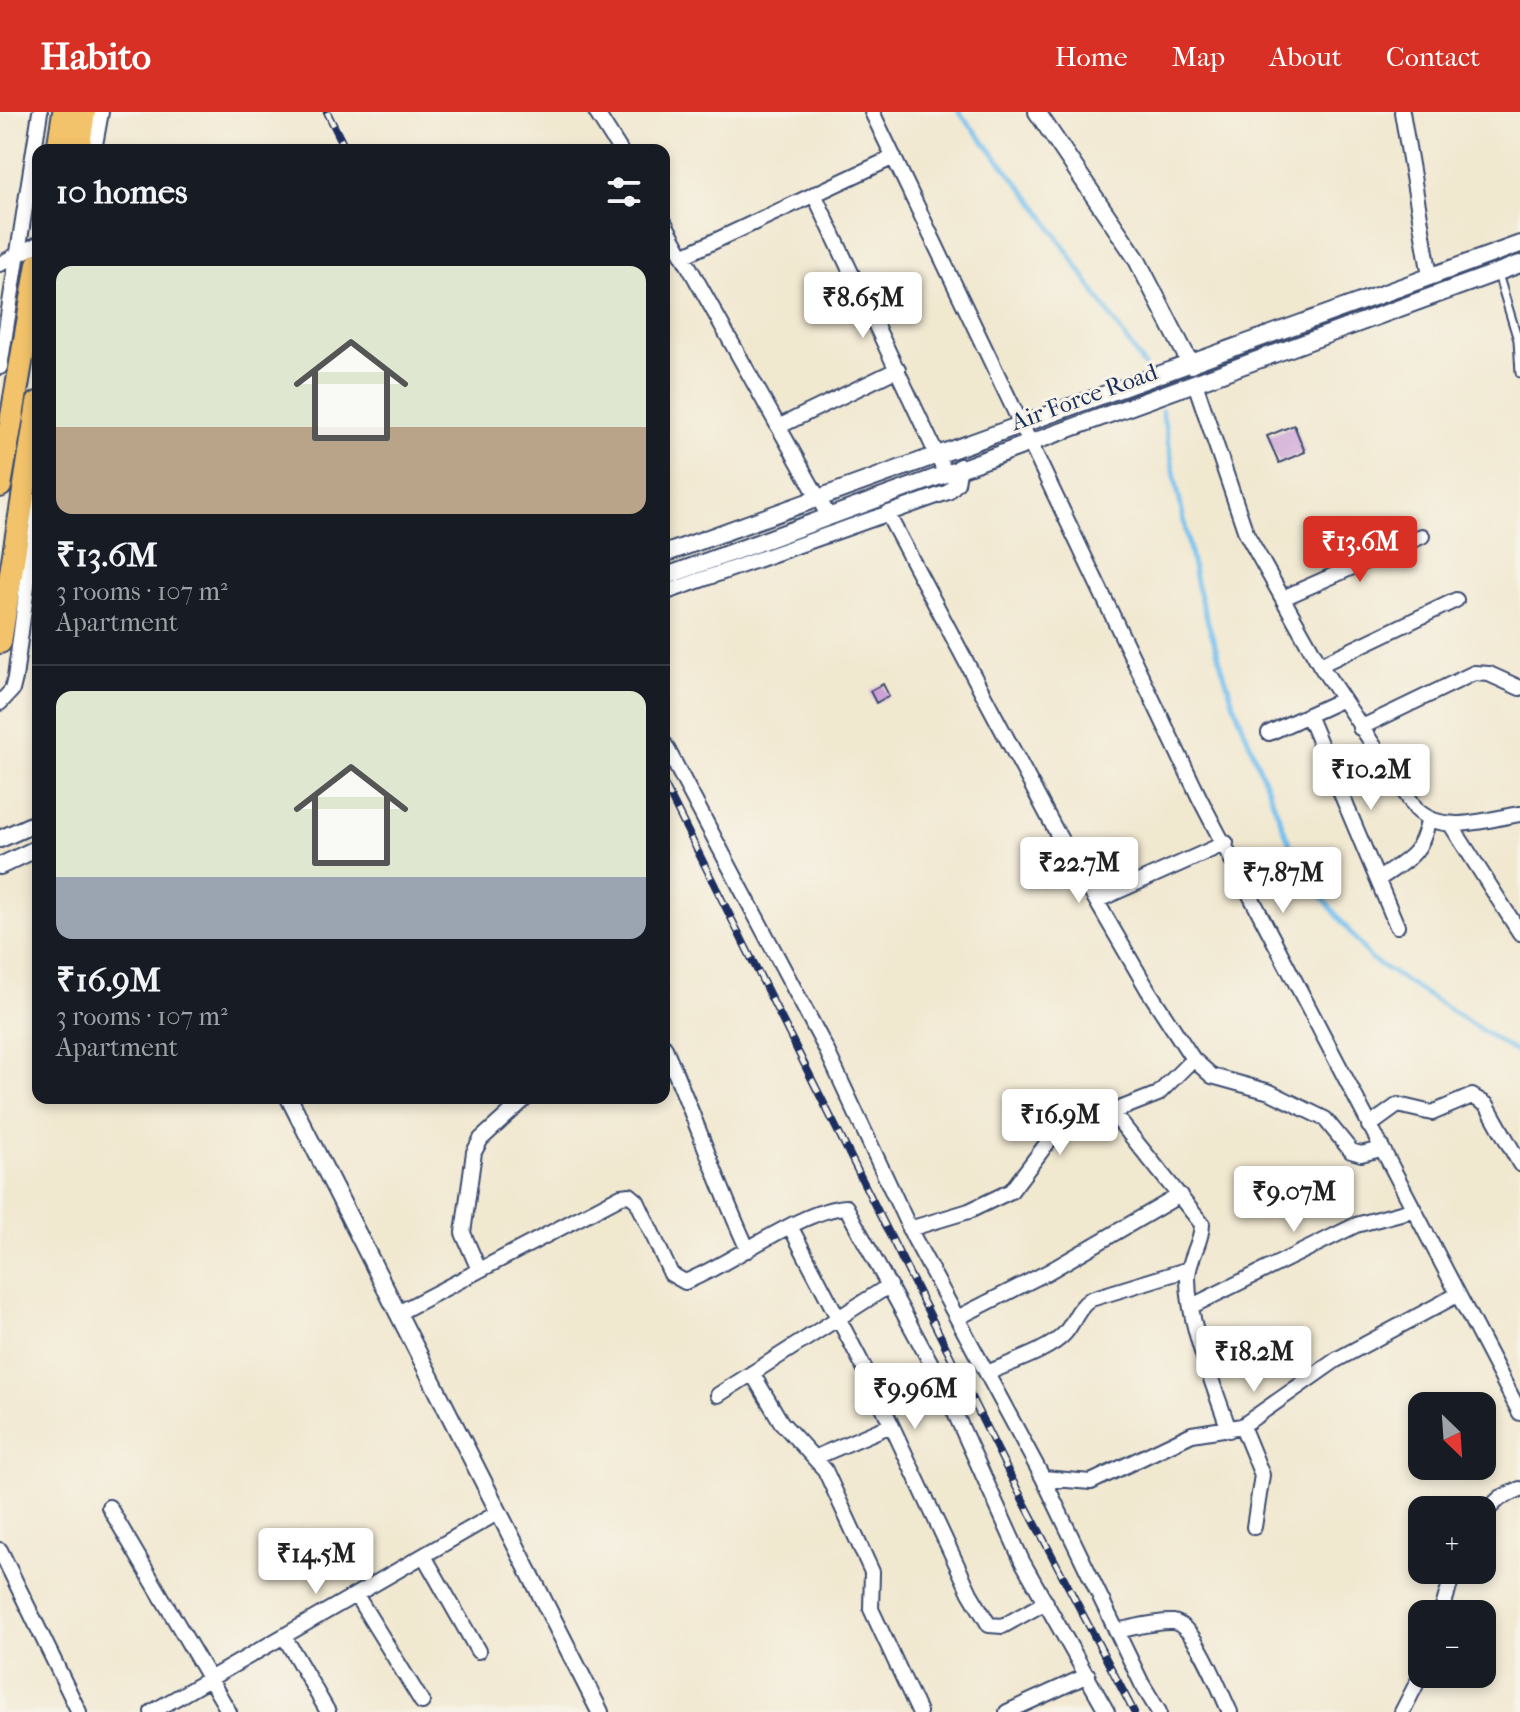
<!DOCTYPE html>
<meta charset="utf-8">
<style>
:root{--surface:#171b24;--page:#20242c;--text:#f1f3f6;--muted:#9ea1a6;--line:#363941;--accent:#d93025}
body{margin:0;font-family:"IM FELL French Canon",serif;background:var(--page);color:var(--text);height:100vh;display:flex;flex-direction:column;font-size:30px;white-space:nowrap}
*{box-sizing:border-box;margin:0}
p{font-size:26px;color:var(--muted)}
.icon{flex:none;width:44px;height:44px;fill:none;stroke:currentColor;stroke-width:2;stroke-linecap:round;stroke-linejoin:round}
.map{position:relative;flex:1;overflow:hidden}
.panel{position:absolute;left:32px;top:32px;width:638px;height:960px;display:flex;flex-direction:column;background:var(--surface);border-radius:16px;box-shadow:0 4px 12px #0003}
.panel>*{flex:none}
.needle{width:52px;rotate:155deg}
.tools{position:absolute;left:1408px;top:1280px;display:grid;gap:16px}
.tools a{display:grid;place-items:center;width:88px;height:88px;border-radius:16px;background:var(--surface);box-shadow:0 4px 12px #0003;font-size:40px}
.price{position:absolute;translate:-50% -68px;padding:0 18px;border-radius:8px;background:#fff;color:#222;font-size:26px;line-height:52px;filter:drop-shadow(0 2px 4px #0008)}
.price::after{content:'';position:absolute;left:50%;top:48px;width:24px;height:18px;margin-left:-12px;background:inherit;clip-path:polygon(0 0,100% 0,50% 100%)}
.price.current{background:var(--accent);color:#fff}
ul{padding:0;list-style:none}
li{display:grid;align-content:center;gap:16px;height:424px;padding:0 24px}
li+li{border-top:2px solid var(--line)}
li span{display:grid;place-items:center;height:248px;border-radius:16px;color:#555}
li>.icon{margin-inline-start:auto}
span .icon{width:144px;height:144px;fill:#fffc;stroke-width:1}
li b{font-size:34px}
h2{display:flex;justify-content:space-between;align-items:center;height:96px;padding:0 24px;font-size:34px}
header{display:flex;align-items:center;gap:48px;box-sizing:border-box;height:112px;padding:0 40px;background:var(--accent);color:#fff}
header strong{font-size:38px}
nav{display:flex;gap:44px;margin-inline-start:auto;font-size:28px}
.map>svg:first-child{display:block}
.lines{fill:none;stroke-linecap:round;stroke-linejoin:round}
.stream{stroke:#75c0ee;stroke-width:5}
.building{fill:#cca1d6}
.service-casing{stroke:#3b4b6f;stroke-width:11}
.minor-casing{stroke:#3b4b6f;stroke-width:18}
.tertiary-casing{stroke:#3b4b6f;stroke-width:20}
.primary-casing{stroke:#3b4b6f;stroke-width:26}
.service{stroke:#fff;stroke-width:7}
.minor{stroke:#fff;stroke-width:14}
.tertiary{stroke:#fff;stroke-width:16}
.primary{stroke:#f2c36a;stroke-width:22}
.rail-casing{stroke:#1b2f5e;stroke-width:8}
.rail{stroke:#f7f3e8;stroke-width:5;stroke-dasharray:15;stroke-linecap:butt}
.labels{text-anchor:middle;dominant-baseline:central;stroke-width:6;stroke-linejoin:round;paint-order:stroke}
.street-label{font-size:24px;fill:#1b2f5e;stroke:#f7f3e8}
</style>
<header>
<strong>Habito</strong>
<nav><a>Home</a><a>Map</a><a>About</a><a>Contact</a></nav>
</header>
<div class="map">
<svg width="1520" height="1600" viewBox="0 0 1520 1600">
<rect width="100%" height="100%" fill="#f7f3e8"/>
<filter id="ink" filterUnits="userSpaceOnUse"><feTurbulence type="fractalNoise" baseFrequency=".0125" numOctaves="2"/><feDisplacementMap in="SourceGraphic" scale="16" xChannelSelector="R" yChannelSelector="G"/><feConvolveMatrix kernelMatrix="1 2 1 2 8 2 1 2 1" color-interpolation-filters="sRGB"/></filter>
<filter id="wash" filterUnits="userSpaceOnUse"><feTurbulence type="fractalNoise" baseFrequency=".006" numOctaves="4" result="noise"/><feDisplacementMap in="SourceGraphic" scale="32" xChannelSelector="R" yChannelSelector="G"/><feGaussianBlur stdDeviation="1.8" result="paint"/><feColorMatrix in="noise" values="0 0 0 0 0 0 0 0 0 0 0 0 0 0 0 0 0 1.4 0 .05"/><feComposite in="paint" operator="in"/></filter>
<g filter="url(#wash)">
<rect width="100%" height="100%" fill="#f1e8d0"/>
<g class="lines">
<path class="stream" d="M959 0 1037 94 1144 254
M1162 299 1197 475 1232 587 1299 755 1371 847 1520 943"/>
</g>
<g id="blocks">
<path class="building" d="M1294 313 1305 340 1279 351 1267 324Z
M883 572 889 584 876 591 870 579Z"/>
</g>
</g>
<g filter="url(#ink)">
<use href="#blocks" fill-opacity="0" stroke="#3b4b6f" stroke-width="2"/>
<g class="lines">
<g class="service-casing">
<path id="service" d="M1498 162 1518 228 1520 261"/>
</g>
<g class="minor-casing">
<path id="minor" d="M596 0 620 38
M872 0 1200 687 1520 1301
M1402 0 1430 164
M94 38 101 0
M814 82 945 360
M664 110 829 405
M685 143 894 45
M0 152 38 132
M0 255 40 0
M1195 271 1246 421 1320 553 1416 697C1443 724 1486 707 1520 702
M780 314 898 257
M887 401 1057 721 1148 878 1193 947 1212 964 1270 980 1325 1007 1351 1039 1361 1042 1381 1037
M664 481 948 380 957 371 960 354
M1283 486 1422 424
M1320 553 1456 488
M0 591 12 578 15 566 38 389
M1308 603 1397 814
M1360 616 1474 561 1489 562 1520 576
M1269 621 1341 588
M664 631 826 937 914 1126 1043 1366 1142 1572 1159 1600
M1451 713 1520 821
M1379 767C1406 748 1421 744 1428 709
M1098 788 1226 731
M664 934C694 1002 717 1071 748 1138
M1112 1000 1202 1112C1202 1131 1188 1147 1188 1166 1188 1213 1214 1273 1229 1318
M1369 1014 1398 993 1432 1001 1472 984 1487 993 1520 1052
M791 1116 868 1263 970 1481 989 1513 1003 1514 1046 1490
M909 1117 969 1099 1011 1079 1060 1014 1112 1000 1158 982 1193 947
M479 1158 463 1121 474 1040 481 1027 526 986
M1192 1194 1356 1113 1412 1098
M398 1201 621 1084 630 1083 637 1089 671 1162 685 1170C731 1152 800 1098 846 1095L940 1268 1022 1449 1107 1600
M957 1206 1048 1160 1180 1083
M752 1261 781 1310 825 1358 872 1460 871 1497 919 1600
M987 1261C1007 1252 1051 1238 1065 1221 1075 1209 1077 1196 1091 1187L1189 1157
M718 1283 890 1173
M1242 1314 1262 1363 1254 1415
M816 1345 891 1313
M1043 1366 1091 1370 1192 1322 1242 1314 1336 1248 1457 1183
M109 1395 229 1600
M1482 1403 1500 1386 1520 1377
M0 1438 79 1600
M424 1444 478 1539
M356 1483 422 1590
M1441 1502 1454 1458
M1116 1519C1133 1516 1155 1509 1173 1510 1196 1513 1220 1580 1230 1600
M284 1524 328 1600
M152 1600 499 1400
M1007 1600 1088 1563
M1402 1600 1422 1561"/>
</g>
<g class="tertiary-casing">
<path id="tertiary" d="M1037 0 1136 146 1191 253
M664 442 1520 132
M664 465 1520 152
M0 727 38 710
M0 754 38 736
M289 986 600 1600"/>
</g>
<g class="primary-casing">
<path id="primary" d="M58 38 64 0
M78 38 84 0
M0 374 38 152
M0 530 38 291"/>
</g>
<use href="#service" class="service"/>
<use href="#minor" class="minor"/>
<use href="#tertiary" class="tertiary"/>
<use href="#primary" class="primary"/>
<g class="rail-casing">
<path id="rail" d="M327 0 346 38
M664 672 1014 1371 1134 1600"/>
</g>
<use href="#rail" class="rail"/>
</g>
</g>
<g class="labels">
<g class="street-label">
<text transform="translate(1084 285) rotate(-20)">Air Force Road</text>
</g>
</g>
</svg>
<div class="tools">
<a><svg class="needle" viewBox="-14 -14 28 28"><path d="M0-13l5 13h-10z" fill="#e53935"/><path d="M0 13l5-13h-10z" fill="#9ea1a6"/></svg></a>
<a>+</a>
<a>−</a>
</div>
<b class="price" style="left:863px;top:228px">₹8.65M</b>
<b class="price current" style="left:1360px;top:472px">₹13.6M</b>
<b class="price" style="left:1371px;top:700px">₹10.2M</b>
<b class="price" style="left:1079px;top:793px">₹22.7M</b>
<b class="price" style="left:1283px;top:803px">₹7.87M</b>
<b class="price" style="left:1060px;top:1045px">₹16.9M</b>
<b class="price" style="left:1294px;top:1122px">₹9.07M</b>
<b class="price" style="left:1254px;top:1282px">₹18.2M</b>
<b class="price" style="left:915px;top:1319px">₹9.96M</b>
<b class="price" style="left:316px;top:1484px">₹14.5M</b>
<section class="panel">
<h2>10 homes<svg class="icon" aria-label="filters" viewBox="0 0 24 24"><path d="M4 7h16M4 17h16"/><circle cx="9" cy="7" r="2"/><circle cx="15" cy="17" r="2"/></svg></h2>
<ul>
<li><span style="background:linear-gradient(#dfe7d0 65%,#b9a48a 0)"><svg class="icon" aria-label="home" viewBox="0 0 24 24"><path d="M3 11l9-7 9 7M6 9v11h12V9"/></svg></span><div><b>₹13.6M</b><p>3 rooms · 107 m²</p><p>Apartment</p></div></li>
<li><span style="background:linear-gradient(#dfe7d0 75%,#9aa5b1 0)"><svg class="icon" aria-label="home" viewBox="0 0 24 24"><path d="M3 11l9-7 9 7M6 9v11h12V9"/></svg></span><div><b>₹16.9M</b><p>3 rooms · 107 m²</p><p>Apartment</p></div></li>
</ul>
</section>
</div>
